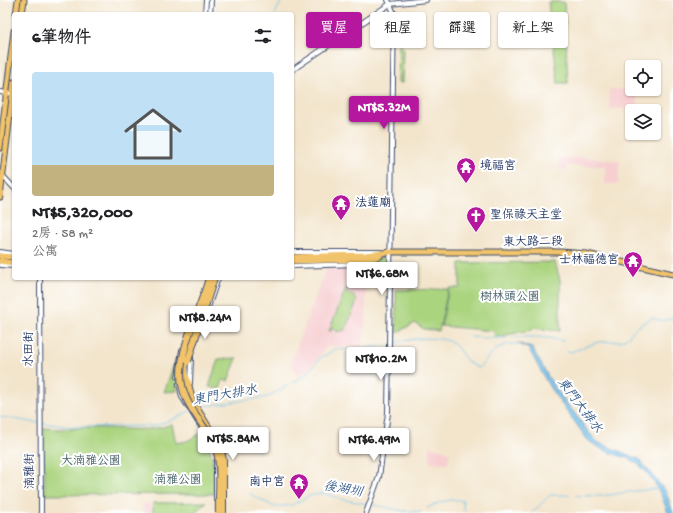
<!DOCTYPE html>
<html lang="zh-TW">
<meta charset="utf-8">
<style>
:root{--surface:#fff;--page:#f2f2f2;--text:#202124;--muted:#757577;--accent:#b5179e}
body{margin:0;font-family:"Gochi Hand","LXGW WenKai TC",sans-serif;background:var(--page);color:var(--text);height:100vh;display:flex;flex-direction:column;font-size:15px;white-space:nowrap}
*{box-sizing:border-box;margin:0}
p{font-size:13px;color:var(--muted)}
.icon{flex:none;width:22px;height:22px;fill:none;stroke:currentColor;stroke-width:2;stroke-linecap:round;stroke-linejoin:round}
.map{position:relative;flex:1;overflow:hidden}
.drawer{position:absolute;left:12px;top:12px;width:282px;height:268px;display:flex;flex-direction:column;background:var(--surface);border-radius:4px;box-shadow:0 1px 3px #0004}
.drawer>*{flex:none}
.banner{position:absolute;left:306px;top:12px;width:307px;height:36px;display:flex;gap:8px}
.controls{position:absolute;left:625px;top:60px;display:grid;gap:8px}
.controls a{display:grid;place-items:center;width:36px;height:36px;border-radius:4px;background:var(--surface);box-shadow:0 1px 3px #0004;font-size:20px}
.price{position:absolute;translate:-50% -34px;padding:0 9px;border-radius:4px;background:#fff;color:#222;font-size:13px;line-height:26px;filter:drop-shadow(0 1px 2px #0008)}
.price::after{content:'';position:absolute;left:50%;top:24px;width:12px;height:9px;margin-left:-6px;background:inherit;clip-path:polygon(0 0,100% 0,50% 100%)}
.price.current{background:var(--accent);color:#fff}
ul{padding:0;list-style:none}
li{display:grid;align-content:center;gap:8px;height:212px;padding:0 20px}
li span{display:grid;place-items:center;height:124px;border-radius:4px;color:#555}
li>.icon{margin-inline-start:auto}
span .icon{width:72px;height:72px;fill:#fffc;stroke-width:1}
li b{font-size:17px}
h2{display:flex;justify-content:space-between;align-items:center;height:48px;padding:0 20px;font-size:17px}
.pill{padding:0 14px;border-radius:4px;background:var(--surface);box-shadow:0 1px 3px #0004;font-size:14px;line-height:36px}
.pill.current{background:var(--accent);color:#fff}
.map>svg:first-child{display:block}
.built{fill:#f7cfd1}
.green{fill:#abd47f;stroke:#63826e}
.water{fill:#6fc2eb;stroke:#4578a4}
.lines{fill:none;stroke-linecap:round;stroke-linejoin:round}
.stream{stroke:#6fc2eb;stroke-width:1}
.minor-casing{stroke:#3b4a6e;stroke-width:6}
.major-casing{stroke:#3b4a6e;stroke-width:7}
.highway-casing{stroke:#3b4a6e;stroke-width:8}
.minor{stroke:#fff;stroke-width:4}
.major{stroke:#f1c36a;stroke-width:5}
.highway{stroke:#f1c36a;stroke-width:6}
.highway-bridge-casing{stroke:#3b4a6e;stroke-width:8;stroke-linecap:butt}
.highway-bridge{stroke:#f1c36a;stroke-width:6}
.labels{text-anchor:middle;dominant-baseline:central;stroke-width:4;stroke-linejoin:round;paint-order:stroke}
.poi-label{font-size:12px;fill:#1b2f5e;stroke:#fff;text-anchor:start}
.street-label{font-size:12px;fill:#1b2f5e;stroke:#fff}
.park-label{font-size:12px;fill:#466168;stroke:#fff}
.water-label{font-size:13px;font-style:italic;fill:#345b88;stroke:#fff}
</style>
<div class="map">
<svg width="673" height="513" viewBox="0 0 673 513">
<rect width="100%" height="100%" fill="#fff"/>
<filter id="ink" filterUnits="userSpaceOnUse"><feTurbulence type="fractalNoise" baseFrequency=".025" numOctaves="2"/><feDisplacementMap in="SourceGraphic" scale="8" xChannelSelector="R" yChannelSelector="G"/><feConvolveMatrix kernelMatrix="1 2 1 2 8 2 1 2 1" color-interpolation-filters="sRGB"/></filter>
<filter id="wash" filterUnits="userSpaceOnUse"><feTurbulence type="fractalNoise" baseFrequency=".012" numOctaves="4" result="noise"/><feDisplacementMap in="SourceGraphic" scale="16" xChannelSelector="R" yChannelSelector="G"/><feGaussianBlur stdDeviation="0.9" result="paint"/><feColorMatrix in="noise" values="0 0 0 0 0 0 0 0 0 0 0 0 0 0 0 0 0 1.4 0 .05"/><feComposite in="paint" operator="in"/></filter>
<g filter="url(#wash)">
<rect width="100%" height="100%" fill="#f3e5cc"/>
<path class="built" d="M609 89H637L638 108 610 109Z
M579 157 620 161 618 184H605V166H567V170H559V159Z
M326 269 366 271V321L362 347 328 346 308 370 298 375 291 362Z
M430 446 450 452 447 464 430 462Z
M143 503H151V513H143Z"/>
<path class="green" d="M548 2H564L568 83H558Z
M399 44 403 47 402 83H398Z
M387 256V263H366Z
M555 262 560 280V331L532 328V330L495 337 494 331 441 326 449 288H460V263Z
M352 277 364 281 362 287 350 283Z
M346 288 348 289 346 294H352L357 301 345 330 337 332 333 327 331 331H329Z
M448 289 439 331 424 329 415 323 396 333V290Z
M176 358 175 368 177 391 164 392Z
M237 358 228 381 223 380 220 389 209 387 218 359Z
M172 424 176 443 187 441 200 434C217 457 213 466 214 494L45 495 44 428C63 430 81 428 100 428 124 428 150 433 172 424Z
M206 502 194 513H153V503Z"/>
<path class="water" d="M517 343 532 348 553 385 590 434 599 443 639 459 666 492 673 513H668C662 493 648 466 627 458 612 453 600 450 588 440L550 388 529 349Z"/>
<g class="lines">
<path class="stream" d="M275 14 282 0
M471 337C502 341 533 332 563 341
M390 344C404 340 443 333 455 345 463 354 466 364 479 368 492 353 497 343 518 344
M567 351 571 352 598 342 621 341 630 335 635 328 652 318 663 321 673 318
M198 407 268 397 306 375 320 358 336 349 362 350 387 344
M0 417 39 423
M42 423 70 427 155 426 176 418 190 411
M250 494 275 507 292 505 309 496 323 493 341 499 367 504
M373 505C387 507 408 513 421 512
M427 508C438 503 450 497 463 501V508L468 513
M195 513 197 512
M532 513 550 495 601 496 659 488"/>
</g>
</g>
<g filter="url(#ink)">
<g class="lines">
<g class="minor-casing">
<path id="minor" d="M205 14 206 0
M210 14 211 0
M292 70 390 4 426 0
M0 92 14 94
M3 176 14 188
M0 252 14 254
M292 252H380
M0 265 14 266
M292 266 359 264 371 260
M40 278 41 513
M204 319 218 278
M178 377 182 350
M190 383 191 358
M179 384 182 397 201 427
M214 432 223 453
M216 462V499
M366 513 379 477 388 413 394 13 388 0"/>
</g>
<g class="major-casing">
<path id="major" d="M16 14 18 0
M22 14 24 0
M0 148 14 31
M0 197 14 82
M0 256 14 257
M292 257 366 255 390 252H560L587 254 673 274
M0 261 14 263
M292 261 370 259 380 256"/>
</g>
<g class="highway-casing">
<path id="highway" d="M187 379 192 401 213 435
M185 384V359L194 333"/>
</g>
<use href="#minor" class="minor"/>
<use href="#major" class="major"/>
<use href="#highway" class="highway"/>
<g class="highway-bridge-casing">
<path id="highway-bridge" d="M209 278C201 308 181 344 181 375 181 405 206 423 216 449 222 466 218 494 219 513
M188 361 214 278
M221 451 223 460V513"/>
</g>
<use href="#highway-bridge" class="highway-bridge"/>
</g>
</g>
<defs>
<g id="temple-pin" transform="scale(1)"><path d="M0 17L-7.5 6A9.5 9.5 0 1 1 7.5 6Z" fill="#b5179e" stroke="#fff"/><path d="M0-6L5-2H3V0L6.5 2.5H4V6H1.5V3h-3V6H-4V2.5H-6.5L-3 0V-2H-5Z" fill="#fff"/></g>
<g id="church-pin" transform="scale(1)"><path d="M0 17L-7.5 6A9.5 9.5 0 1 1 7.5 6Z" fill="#b5179e" stroke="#fff"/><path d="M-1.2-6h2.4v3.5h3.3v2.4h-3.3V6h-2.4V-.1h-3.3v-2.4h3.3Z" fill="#fff"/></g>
</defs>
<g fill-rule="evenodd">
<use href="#temple-pin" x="466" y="167"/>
<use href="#temple-pin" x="341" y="204"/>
<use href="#church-pin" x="476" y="216"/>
<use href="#temple-pin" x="633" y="261"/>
<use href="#temple-pin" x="299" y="483"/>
</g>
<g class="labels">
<g class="poi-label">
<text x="480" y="167">境福宮</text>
<text x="355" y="204">法蓮廟</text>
<text x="490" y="216">聖保祿天主堂</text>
<text x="619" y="261" text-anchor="end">士林福德宮</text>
<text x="285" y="483" text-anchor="end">南中宮</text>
</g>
<g class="street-label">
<text transform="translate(533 243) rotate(-1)">東大路二段</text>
<text transform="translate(30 349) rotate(-90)">水田街</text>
<text transform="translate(31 471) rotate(-91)">湳雅街</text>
</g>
<g class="park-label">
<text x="510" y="298">樹林頭公園</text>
<text x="91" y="462">大湳雅公園</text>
<text x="178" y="481">湳雅公園</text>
</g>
<g class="water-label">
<text transform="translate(225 396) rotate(-10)">東門大排水</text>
<text transform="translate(579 406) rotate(53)">東門大排水</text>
<text transform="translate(343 490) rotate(10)">後湖圳</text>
</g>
</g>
</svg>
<div class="controls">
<a><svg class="icon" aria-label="locate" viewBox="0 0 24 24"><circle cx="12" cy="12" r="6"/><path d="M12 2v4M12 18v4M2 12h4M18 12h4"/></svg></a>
<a><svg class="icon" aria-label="layers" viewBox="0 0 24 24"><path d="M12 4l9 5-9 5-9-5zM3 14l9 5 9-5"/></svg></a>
</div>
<b class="price current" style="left:384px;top:130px">NT$5.32M</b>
<b class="price" style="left:382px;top:296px">NT$6.68M</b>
<b class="price" style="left:205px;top:340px">NT$8.24M</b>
<b class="price" style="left:381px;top:381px">NT$10.2M</b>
<b class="price" style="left:233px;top:461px">NT$5.84M</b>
<b class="price" style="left:374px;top:462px">NT$6.49M</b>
<div class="banner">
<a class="pill current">買屋</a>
<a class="pill">租屋</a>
<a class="pill">篩選</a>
<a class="pill">新上架</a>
</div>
<section class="drawer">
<h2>6筆物件<svg class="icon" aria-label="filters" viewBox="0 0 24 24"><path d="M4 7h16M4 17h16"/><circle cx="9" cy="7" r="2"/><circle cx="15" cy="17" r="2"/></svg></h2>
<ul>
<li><span style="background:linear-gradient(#bfe0f5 75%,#c2b280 0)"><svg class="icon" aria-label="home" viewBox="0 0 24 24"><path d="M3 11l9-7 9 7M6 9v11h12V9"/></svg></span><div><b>NT$5,320,000</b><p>2房 · 58 m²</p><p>公寓</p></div></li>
</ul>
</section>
</div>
